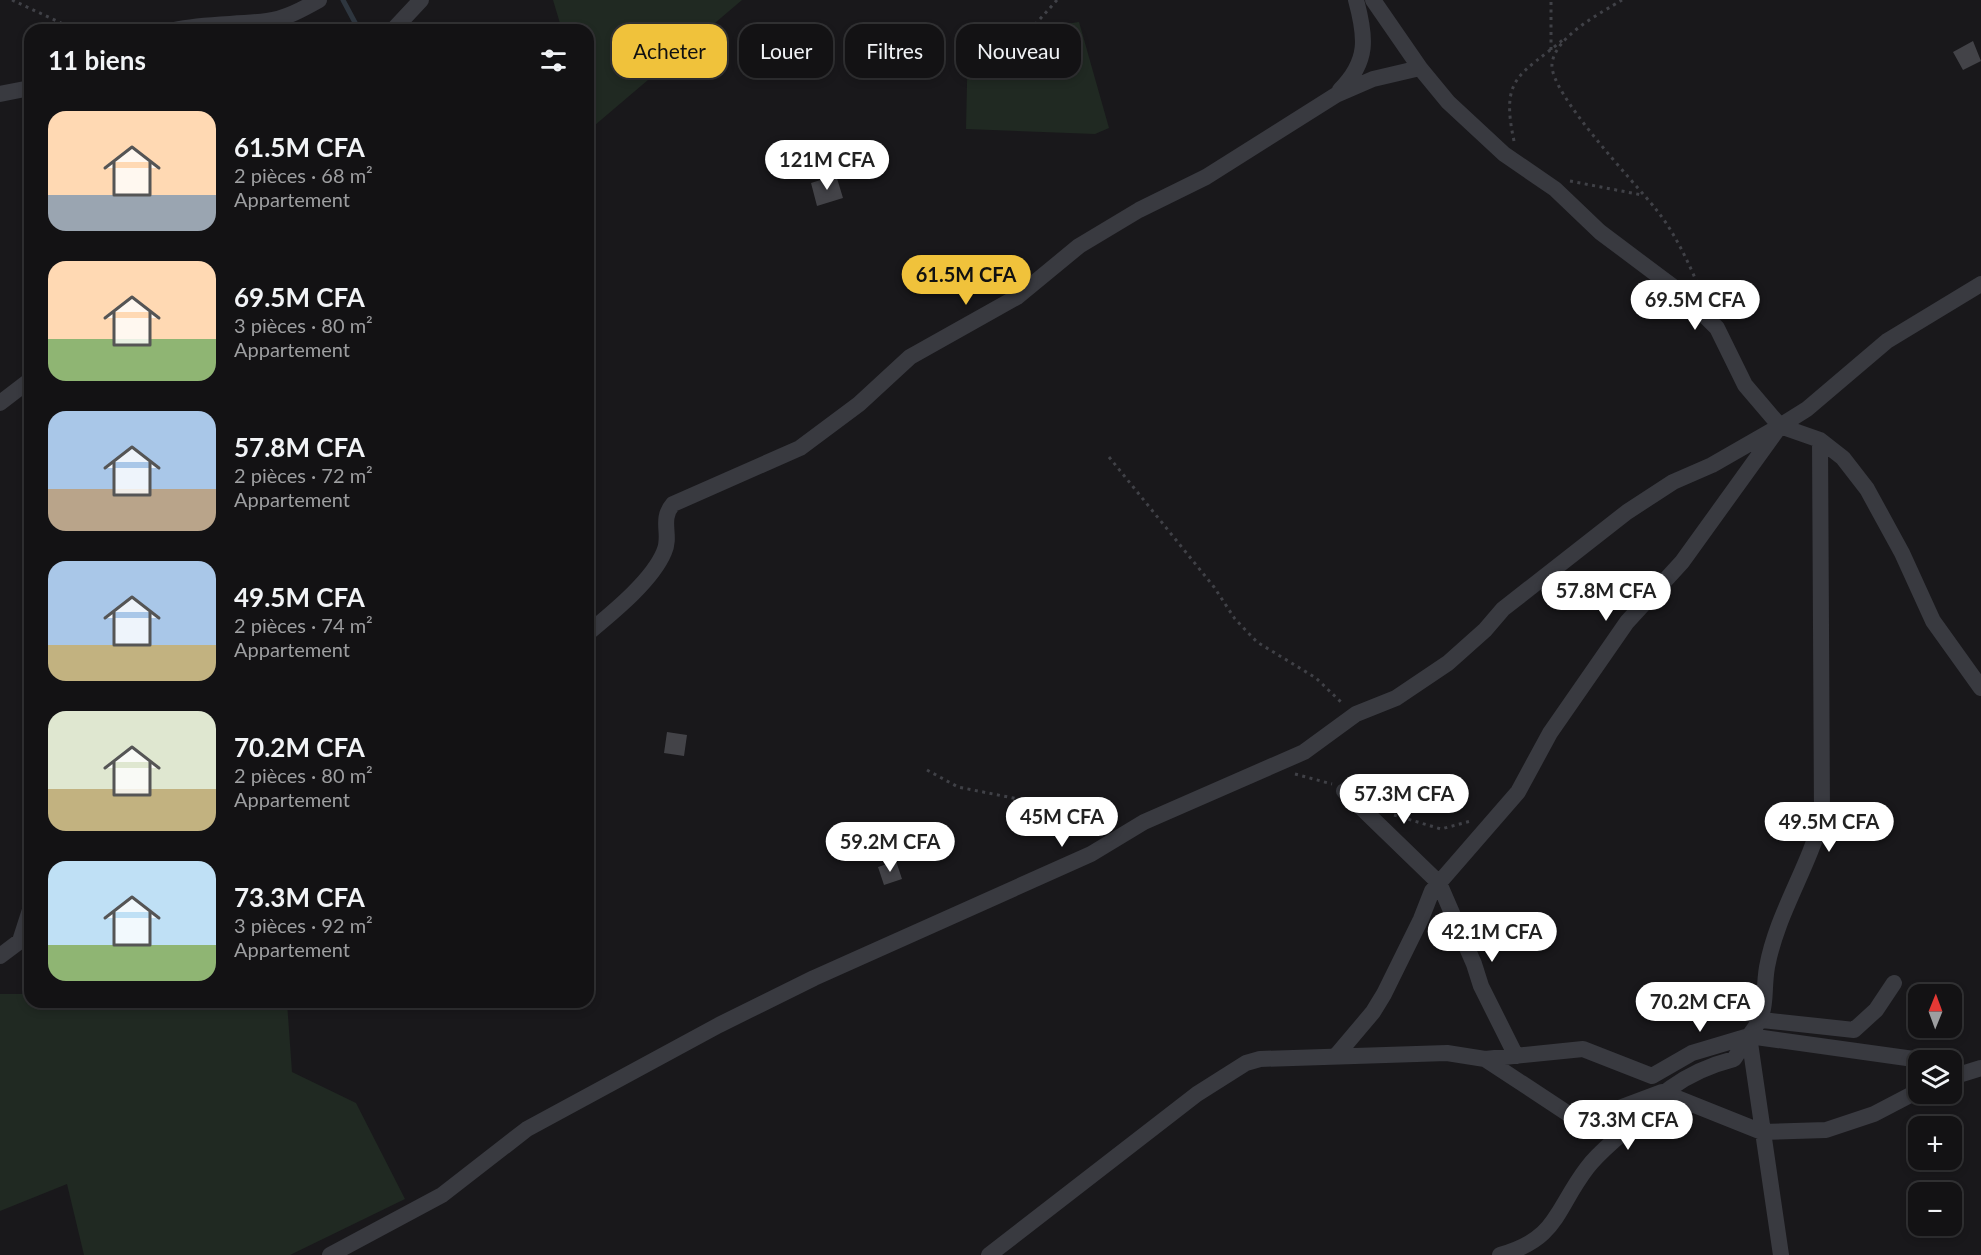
<!DOCTYPE html>
<html lang="fr">
<meta charset="utf-8">
<style>
:root{--surface:#131214;--page:#202022;--text:#f1f3f6;--muted:#9d9ea0;--line:#323234;--accent:#f0c23b}
body{margin:0;font-family:Lato,sans-serif;background:var(--page);color:var(--text);height:100vh;display:flex;flex-direction:column;font-size:22px;white-space:nowrap}
*{box-sizing:border-box;margin:0}
p{font-size:20px;color:var(--muted)}
.icon{flex:none;width:33px;height:33px;fill:none;stroke:currentColor;stroke-width:2;stroke-linecap:round;stroke-linejoin:round}
.map{position:relative;flex:1;overflow:hidden}
.panel{position:absolute;left:24px;top:24px;width:570px;height:984px;display:flex;flex-direction:column;background:var(--surface);border-radius:18px;box-shadow:0 3px 9px #0003,0 0 0 2px var(--line)}
.panel>*{flex:none}
.guide{position:absolute;left:612px;top:24px;width:570px;height:54px;display:flex;gap:12px}
.needle{width:39px;rotate:1deg}
.tools{position:absolute;left:1908px;top:984px;display:grid;gap:12px}
.tools a{display:grid;place-items:center;width:54px;height:54px;border-radius:12px;background:var(--surface);box-shadow:0 3px 9px #0003,0 0 0 2px var(--line);font-size:30px}
.price{position:absolute;translate:-50% -51px;padding:0 14px;border-radius:21px;background:#fff;color:#222;font-size:20px;line-height:39px;filter:drop-shadow(0 2px 3px #0008)}
.price::after{content:'';position:absolute;left:50%;top:36px;width:18px;height:14px;margin-left:-9px;background:inherit;clip-path:polygon(0 0,100% 0,50% 100%)}
.price.selected{background:var(--accent);color:#111}
ul{padding:0;list-style:none}
li{display:flex;align-items:center;gap:18px;height:150px;padding:0 24px}
li span{display:grid;place-items:center;flex:none;width:168px;height:120px;border-radius:18px;color:#555}
li>.icon{margin-inline-start:auto}
span .icon{width:72px;height:72px;fill:#fffc;stroke-width:1}
li b{font-size:26px}
h2{display:flex;justify-content:space-between;align-items:center;height:72px;padding:0 24px;font-size:26px}
.chip{padding:0 21px;border-radius:18px;background:var(--surface);box-shadow:0 3px 9px #0003,0 0 0 2px var(--line);font-size:21px;line-height:54px}
.chip.selected{background:var(--accent);color:#111}
.map>svg:first-child{display:block}
.green{fill:#202922}
.lines{fill:none;stroke-linecap:round;stroke-linejoin:round}
.stream{stroke:#2e363f;stroke-width:5}
.building{fill:#434348}
.path{stroke:#404147;stroke-width:3;stroke-dasharray:3 4.5;stroke-linecap:butt}
.minor{stroke:#393a40;stroke-width:16}
</style>
<div class="map">
<svg width="1981" height="1255" viewBox="0 0 1981 1255">
<rect width="100%" height="100%" fill="#19181b"/>
<path class="green" d="M553 0H742L588 131V30H562Z
M1079 22 1109 128 1095 134 966 129 968 38Z
M0 994H30V1002H287L292 1072 356 1103 405 1199 290 1255H84L67 1184 0 1211Z"/>
<g class="lines">
<path class="stream" d="M343 0 359 30"/>
</g>
<path class="building" d="M1973 41 1981 61 1963 70 1953 52Z
M836 175 843 198 817 206 811 183Z
M667 732 687 735 684 756 664 753Z
M896 861 902 879 884 885 878 867Z"/>
<g class="lines">
<path class="path" d="M12 0 76 30
M1622 0C1601 13 1555 36 1552 64 1549 93 1635 183 1655 208 1673 230 1687 259 1698 285
M1551 50V0
M990 75 1057 0
M1514 141C1500 76 1520 76 1565 38
M1570 181 1642 195
M1109 457 1214 587 1235 619 1257 642 1316 678 1343 704
M927 770 958 787 1018 799 1091 819 1116 820
M1295 774 1332 784
M1394 815 1441 829 1471 821"/>
<path class="minor" d="M1373 0 1420 68 1448 102 1504 154 1555 189 1600 232 1684 295 1717 328 1745 385 1780 426 1820 440 1843 458 1867 489 1902 553 1933 621 1981 688
M174 30C205 23 236 25 267 21 285 19 303 9 319 0
M393 30 421 0
M1340 90C1369 61 1366 37 1356 0
M0 94 30 88
M0 403 30 380
M588 633C612 613 652 581 664 552 672 535 659 520 673 504L800 448 859 404 910 357 1017 297 1079 246 1139 210 1206 177 1336 95 1373 79 1420 68
M1344 791 1439 883 1474 964 1481 986 1516 1056
M0 956 20 941 30 910
M1762 1020 1854 1030 1876 1010 1894 983
M1335 1057 1373 1012 1384 994 1421 919 1432 891 1518 792 1550 733 1627 622 1682 562 1780 426 1807 409 1887 341 1981 284
M1485 1059 1583 1049 1652 1076 1692 1053 1749 1036 1921 1060
M1952 1077 1981 1068
M330 1255 442 1195 527 1129 719 1025 814 978 1091 854 1144 822 1304 752 1356 714 1396 698 1448 663 1485 630 1503 609 1627 512 1673 482 1712 465 1780 426
M989 1255 1197 1094 1246 1063 1260 1059 1447 1053 1485 1059 1570 1115 1598 1116 1662 1092 1762 1132 1826 1130 1874 1114 1918 1091
M1500 1255C1558 1239 1555 1210 1587 1168 1596 1156 1608 1146 1619 1136 1657 1097 1680 1073 1734 1059L1749 1036
M1781 1255 1749 1036C1770 1010 1762 997 1767 967 1777 913 1809 868 1822 816L1820 440"/>
</g>
</svg>
<div class="tools">
<a><svg class="needle" viewBox="-14 -14 28 28"><path d="M0-13l5 13h-10z" fill="#e53935"/><path d="M0 13l5-13h-10z" fill="#9d9ea0"/></svg></a>
<a><svg class="icon" aria-label="layers" viewBox="0 0 24 24"><path d="M12 4l9 5-9 5-9-5zM3 14l9 5 9-5"/></svg></a>
<a>+</a>
<a>−</a>
</div>
<b class="price" style="left:827px;top:191px">121M CFA</b>
<b class="price selected" style="left:966px;top:306px">61.5M CFA</b>
<b class="price" style="left:1695px;top:331px">69.5M CFA</b>
<b class="price" style="left:1606px;top:622px">57.8M CFA</b>
<b class="price" style="left:1404px;top:825px">57.3M CFA</b>
<b class="price" style="left:1062px;top:848px">45M CFA</b>
<b class="price" style="left:1829px;top:853px">49.5M CFA</b>
<b class="price" style="left:890px;top:873px">59.2M CFA</b>
<b class="price" style="left:1492px;top:963px">42.1M CFA</b>
<b class="price" style="left:1700px;top:1033px">70.2M CFA</b>
<b class="price" style="left:1628px;top:1151px">73.3M CFA</b>
<div class="guide">
<a class="chip selected">Acheter</a>
<a class="chip">Louer</a>
<a class="chip">Filtres</a>
<a class="chip">Nouveau</a>
</div>
<section class="panel">
<h2>11 biens<svg class="icon" aria-label="filters" viewBox="0 0 24 24"><path d="M4 7h16M4 17h16"/><circle cx="9" cy="7" r="2"/><circle cx="15" cy="17" r="2"/></svg></h2>
<ul>
<li><span style="background:linear-gradient(#ffd9b3 70%,#9aa5b1 0)"><svg class="icon" aria-label="home" viewBox="0 0 24 24"><path d="M3 11l9-7 9 7M6 9v11h12V9"/></svg></span><div><b>61.5M CFA</b><p>2 pièces · 68 m²</p><p>Appartement</p></div></li>
<li><span style="background:linear-gradient(#ffd9b3 65%,#8fb573 0)"><svg class="icon" aria-label="home" viewBox="0 0 24 24"><path d="M3 11l9-7 9 7M6 9v11h12V9"/></svg></span><div><b>69.5M CFA</b><p>3 pièces · 80 m²</p><p>Appartement</p></div></li>
<li><span style="background:linear-gradient(#a9c7e8 65%,#b9a48a 0)"><svg class="icon" aria-label="home" viewBox="0 0 24 24"><path d="M3 11l9-7 9 7M6 9v11h12V9"/></svg></span><div><b>57.8M CFA</b><p>2 pièces · 72 m²</p><p>Appartement</p></div></li>
<li><span style="background:linear-gradient(#a9c7e8 70%,#c2b280 0)"><svg class="icon" aria-label="home" viewBox="0 0 24 24"><path d="M3 11l9-7 9 7M6 9v11h12V9"/></svg></span><div><b>49.5M CFA</b><p>2 pièces · 74 m²</p><p>Appartement</p></div></li>
<li><span style="background:linear-gradient(#dfe7d0 65%,#c2b280 0)"><svg class="icon" aria-label="home" viewBox="0 0 24 24"><path d="M3 11l9-7 9 7M6 9v11h12V9"/></svg></span><div><b>70.2M CFA</b><p>2 pièces · 80 m²</p><p>Appartement</p></div></li>
<li><span style="background:linear-gradient(#bfe0f5 70%,#8fb573 0)"><svg class="icon" aria-label="home" viewBox="0 0 24 24"><path d="M3 11l9-7 9 7M6 9v11h12V9"/></svg></span><div><b>73.3M CFA</b><p>3 pièces · 92 m²</p><p>Appartement</p></div></li>
</ul>
</section>
</div>
